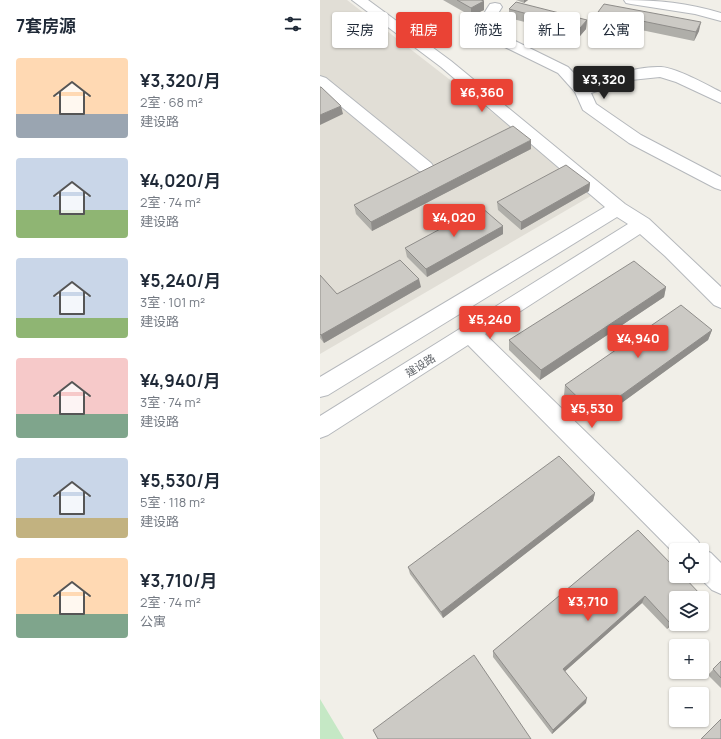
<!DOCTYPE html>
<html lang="zh">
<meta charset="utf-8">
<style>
:root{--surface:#fff;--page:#f6f6f7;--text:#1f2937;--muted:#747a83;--accent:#ea4335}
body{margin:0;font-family:Manrope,"Noto Sans SC",sans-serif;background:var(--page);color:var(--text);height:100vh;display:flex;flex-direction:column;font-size:15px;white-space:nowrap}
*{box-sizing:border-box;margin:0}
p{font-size:13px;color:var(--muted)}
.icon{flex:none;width:22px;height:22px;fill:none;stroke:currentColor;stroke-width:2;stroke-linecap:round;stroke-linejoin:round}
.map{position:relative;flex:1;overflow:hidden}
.sheet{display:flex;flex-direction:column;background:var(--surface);width:320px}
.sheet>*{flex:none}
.top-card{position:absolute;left:12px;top:12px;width:329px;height:36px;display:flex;gap:8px}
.controls{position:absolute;left:349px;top:543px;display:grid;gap:8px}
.controls a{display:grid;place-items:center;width:40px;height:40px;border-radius:4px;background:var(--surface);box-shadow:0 1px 3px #0004;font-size:20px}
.price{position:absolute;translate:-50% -34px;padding:0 9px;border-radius:4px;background:var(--accent);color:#fff;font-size:13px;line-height:26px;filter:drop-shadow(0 1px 2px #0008)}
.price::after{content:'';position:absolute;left:50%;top:24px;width:12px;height:9px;margin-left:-6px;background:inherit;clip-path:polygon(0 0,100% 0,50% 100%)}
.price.selected{background:#222;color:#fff}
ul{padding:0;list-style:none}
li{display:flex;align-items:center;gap:12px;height:100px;padding:0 16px}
li span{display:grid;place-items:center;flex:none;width:112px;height:80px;border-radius:4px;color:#555}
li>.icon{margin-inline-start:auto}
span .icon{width:48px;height:48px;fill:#fffc;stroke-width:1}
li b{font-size:17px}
h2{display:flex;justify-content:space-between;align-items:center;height:48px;padding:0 16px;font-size:17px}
.pill{padding:0 14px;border-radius:4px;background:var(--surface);box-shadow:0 1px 3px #0004;font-size:14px;line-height:36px}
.pill.selected{background:var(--accent);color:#fff}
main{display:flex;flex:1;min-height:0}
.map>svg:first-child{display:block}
.education{fill:#e1ded6}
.green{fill:#c5e8c5}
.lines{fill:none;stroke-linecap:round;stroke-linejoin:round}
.minor-casing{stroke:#b5b8bc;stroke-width:2}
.minor{fill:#fff;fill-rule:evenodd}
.wall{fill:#afaea9}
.shaded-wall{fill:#8f8d8a}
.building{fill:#cccac5;stroke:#8f8d8a}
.labels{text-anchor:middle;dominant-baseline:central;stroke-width:3;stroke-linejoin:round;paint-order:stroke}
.street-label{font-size:11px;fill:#5f6368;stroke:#fff}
</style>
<main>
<section class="sheet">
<h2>7套房源<svg class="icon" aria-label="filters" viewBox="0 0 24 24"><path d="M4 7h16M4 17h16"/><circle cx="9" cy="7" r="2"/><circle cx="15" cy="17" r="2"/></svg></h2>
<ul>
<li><span style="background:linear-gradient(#ffd9b3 70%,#9aa5b1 0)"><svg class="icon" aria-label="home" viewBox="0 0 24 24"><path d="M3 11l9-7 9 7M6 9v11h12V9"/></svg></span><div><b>¥3,320/月</b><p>2室 · 68 m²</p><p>建设路</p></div></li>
<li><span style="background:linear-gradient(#c9d6e8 65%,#8fb573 0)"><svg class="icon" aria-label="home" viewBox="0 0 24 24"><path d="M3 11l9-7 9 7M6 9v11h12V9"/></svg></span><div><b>¥4,020/月</b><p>2室 · 74 m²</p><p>建设路</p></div></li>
<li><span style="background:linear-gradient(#c9d6e8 75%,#8fb573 0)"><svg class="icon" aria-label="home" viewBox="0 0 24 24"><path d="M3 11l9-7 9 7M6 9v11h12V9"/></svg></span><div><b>¥5,240/月</b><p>3室 · 101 m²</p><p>建设路</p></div></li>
<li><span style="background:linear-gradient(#f6c9c9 70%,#7fa58c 0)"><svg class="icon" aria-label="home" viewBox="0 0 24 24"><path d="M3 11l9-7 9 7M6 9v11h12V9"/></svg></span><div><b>¥4,940/月</b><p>3室 · 74 m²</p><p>建设路</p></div></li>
<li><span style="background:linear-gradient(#c9d6e8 75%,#c2b280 0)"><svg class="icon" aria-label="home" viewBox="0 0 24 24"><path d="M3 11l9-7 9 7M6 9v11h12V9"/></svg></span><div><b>¥5,530/月</b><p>5室 · 118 m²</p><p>建设路</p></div></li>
<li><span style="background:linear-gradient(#ffd9b3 70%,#7fa58c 0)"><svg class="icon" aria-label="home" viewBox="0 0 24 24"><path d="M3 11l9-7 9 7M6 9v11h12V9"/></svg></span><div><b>¥3,710/月</b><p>2室 · 74 m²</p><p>公寓</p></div></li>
</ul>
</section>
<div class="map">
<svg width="401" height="739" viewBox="0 0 401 739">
<rect width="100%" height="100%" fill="#f1efe8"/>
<path class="education" d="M0 0H27L276 193 0 354Z"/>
<path class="green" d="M0 699 24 739H0Z"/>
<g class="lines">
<g class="minor-casing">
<path id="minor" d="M32 0H48L131 61 305 204 329 219 401 287V308L394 305 345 256 320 234 165 334 378 541 382 549 391 553 401 563V594L392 590 378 576H382V550H356V555L148 345 8 435 0 438V416L308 224 297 217 8 395 0 397V377L285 207 121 67Z
M304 0C339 0 367 3 401 13V21L375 14 311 4 306 3Z
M175 3 180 4 182 7 169 28 248 67 265 85C289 77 315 66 341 67 357 68 385 84 401 92V103L356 82 340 77 311 80 271 93 276 104 321 135 401 177V190L395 188 309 143 263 110 255 92 238 73 156 33 154 30 168 7 170 4Z
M0 76 6 78 111 163 114 167 111 171 105 173 99 171 0 89Z"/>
</g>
<use href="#minor" class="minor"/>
</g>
<path class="wall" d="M123 0H161L164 10 151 16Z
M196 0H208L204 3Z
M189 9 267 20 266 29 260 36 189 18Z
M278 12 379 31 374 41 278 21Z
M211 149 52 231 36 214 34 205Z
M270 183 269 191 201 230 178 210 177 202Z
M183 226V234L107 277 87 257 85 248Z
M0 275 17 294 101 287 4 343 0 338Z
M346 287 344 297 220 380 189 350V340Z
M392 330 388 340 274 423 244 395 245 385Z
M275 493 273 501 123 618 90 574 88 567Z
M318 530 381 595 379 598H356V621L347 629 322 603 245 671 266 703 232 734 173 657V651Z
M401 661V688L388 675Z"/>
<path class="shaded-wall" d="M204 0H208L204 3Z
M164 1V10L151 16V8Z
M267 20 266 29 260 36V28Z
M381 22 379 31 374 41 376 32Z
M21 106 23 114 0 125V115Z
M211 140V149L52 231 51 222Z
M270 183 269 191 201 230V222Z
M183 226V234L107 277 106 269Z
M99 279 101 287 4 343 1 335Z
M346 287 344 297 220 380 221 370Z
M392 330 388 340 274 423 275 414Z
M275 493 273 501 123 618 121 612Z
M325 596 322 603 242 674 243 669Z
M356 618V621L347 629 350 623Z
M267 698 266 703 232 734 233 730Z"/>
<path class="building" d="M137 0H161L164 1 151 8Z
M196 2 267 20 260 28 189 9Z
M284 4 381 22 376 32 278 12Z
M0 87H1L21 106 0 115Z
M193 126 211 140 51 222 34 205Z
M246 165 270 183 201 222 177 202Z
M161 207 183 226 106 269 85 248Z
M80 260 99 279 1 335 0 334V275L17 294Z
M314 261 346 287 221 370 189 340Z
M361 305 392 330 275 414 245 385Z
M239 456 275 493 121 612 88 567Z
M318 530 356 569V576H363L381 595 377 598H356V618L350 623 325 596 243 669 267 698 233 730 173 651Z
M154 655 211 739H58L53 730Z
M401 661V678L393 669Z
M401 719V739H381Z"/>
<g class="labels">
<g class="street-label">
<text transform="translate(100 365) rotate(-32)">建设路</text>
</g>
</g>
</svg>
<div class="controls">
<a><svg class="icon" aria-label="locate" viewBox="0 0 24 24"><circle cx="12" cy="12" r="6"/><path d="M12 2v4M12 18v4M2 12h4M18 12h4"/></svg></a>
<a><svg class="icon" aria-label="layers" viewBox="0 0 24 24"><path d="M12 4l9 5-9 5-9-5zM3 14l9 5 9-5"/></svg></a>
<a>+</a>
<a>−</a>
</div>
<b class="price selected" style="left:284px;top:100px">¥3,320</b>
<b class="price" style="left:162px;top:113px">¥6,360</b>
<b class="price" style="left:134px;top:238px">¥4,020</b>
<b class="price" style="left:170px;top:340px">¥5,240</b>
<b class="price" style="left:318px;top:359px">¥4,940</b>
<b class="price" style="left:272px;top:429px">¥5,530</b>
<b class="price" style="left:268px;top:622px">¥3,710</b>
<div class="top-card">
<a class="pill">买房</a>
<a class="pill selected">租房</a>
<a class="pill">筛选</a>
<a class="pill">新上</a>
<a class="pill">公寓</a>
</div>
</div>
</main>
